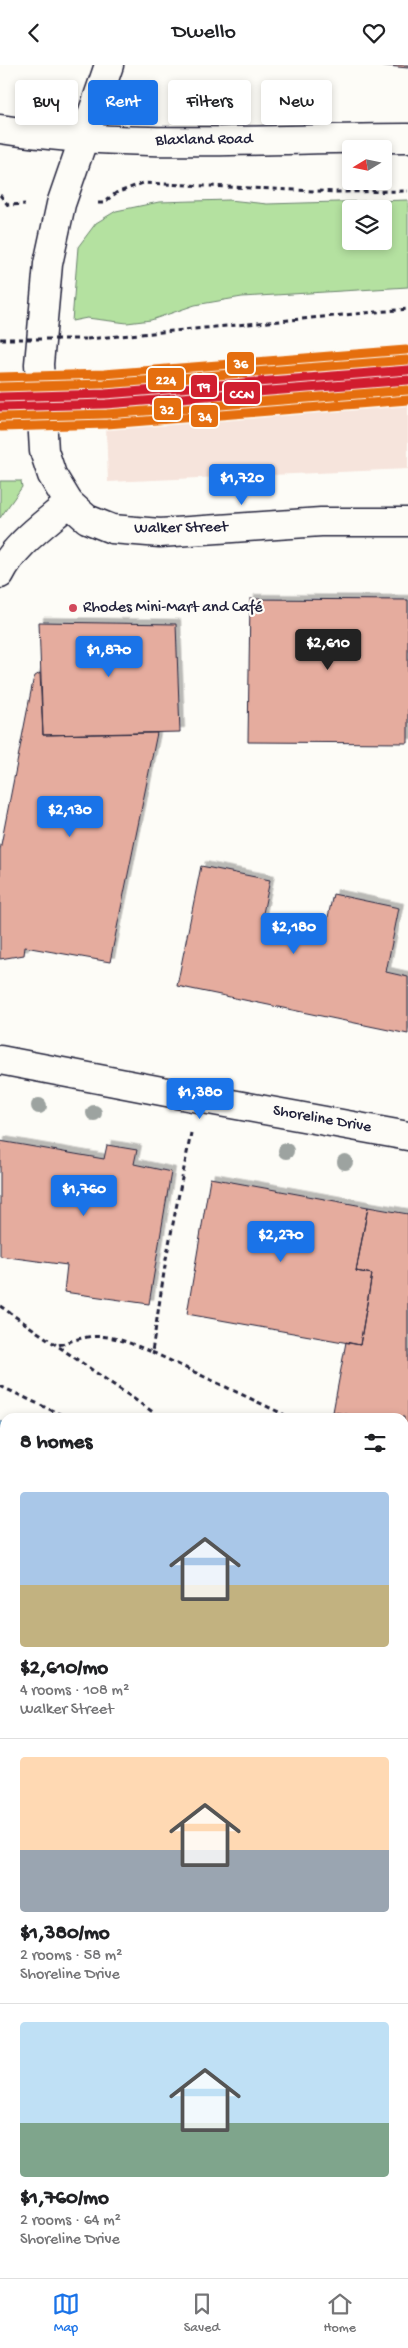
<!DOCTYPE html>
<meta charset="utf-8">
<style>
:root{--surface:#fff;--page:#f6f6f6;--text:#202124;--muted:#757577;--line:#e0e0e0;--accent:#1a73e8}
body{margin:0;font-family:"Gochi Hand",sans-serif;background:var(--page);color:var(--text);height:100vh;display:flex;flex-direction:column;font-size:19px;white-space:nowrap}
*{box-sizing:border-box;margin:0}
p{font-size:16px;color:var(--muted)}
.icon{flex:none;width:28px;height:28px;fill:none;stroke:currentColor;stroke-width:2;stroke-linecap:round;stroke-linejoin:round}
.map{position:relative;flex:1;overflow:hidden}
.drawer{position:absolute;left:0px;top:1348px;width:409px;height:866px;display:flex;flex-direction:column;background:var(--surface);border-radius:15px 15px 0 0;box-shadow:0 2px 8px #0003}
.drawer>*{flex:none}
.hud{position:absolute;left:15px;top:15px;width:379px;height:45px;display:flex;gap:10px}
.needle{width:32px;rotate:260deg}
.fabs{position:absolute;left:342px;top:75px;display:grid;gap:10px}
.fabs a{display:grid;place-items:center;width:50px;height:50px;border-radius:5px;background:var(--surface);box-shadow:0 2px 8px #0003;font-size:25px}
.price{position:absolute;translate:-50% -42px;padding:0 11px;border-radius:5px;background:var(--accent);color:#fff;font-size:16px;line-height:32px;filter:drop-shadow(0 1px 2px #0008)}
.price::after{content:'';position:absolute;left:50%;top:30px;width:15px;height:11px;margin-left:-8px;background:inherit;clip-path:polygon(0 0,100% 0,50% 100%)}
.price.current{background:#222;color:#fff}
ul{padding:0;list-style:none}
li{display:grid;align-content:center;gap:10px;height:265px;padding:0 20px}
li+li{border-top:1px solid var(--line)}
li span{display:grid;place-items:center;height:155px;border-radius:5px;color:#555}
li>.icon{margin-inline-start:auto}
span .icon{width:90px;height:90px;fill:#fffc;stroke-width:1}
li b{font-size:21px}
h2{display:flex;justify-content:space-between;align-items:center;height:60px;padding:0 20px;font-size:21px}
.tag{padding:0 18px;border-radius:5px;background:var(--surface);box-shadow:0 2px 8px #0003;font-size:18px;line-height:45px}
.tag.current{background:var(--accent);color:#fff}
header{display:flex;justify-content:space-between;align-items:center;height:65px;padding:0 20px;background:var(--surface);font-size:22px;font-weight:600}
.tabs{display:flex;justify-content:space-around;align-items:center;height:70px;border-top:1px solid var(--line);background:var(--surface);font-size:14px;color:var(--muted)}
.tabs a{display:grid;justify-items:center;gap:2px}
.tabs .current{color:var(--accent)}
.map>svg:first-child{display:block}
.built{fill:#f6e4dc}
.green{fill:#b4e1a0;stroke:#6b826e;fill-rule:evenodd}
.water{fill:#87c1e6;stroke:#5f81a2}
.building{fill:#e5ac9e;stroke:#22223b;filter:url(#shadow)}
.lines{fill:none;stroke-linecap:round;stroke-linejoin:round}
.street-casing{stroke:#22223b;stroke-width:31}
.secondary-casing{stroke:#22223b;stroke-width:31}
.path{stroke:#22223b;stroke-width:3;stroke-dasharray:5 4;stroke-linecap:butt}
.street{stroke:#fdfcf7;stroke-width:28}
.secondary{stroke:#fdfcf7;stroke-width:28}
.path-bridge{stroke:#22223b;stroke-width:3;stroke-dasharray:5 4;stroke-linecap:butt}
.rail-1-casing{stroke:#fdfcf7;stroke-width:12}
.rail-2-casing{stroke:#fdfcf7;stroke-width:12}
.rail-3-casing{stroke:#fdfcf7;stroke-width:12}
.rail-4-casing{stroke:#fdfcf7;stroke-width:12}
.rail-5-casing{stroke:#fdfcf7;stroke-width:12}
.rail-6-casing{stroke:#fdfcf7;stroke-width:12}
.rail-1{stroke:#d11f2f;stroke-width:9}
.rail-2{stroke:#d11f2f;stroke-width:9}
.rail-3{stroke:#e56e0f;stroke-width:9}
.rail-4{stroke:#e56e0f;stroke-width:9}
.rail-5{stroke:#e56e0f;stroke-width:9}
.rail-6{stroke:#e56e0f;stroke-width:9}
.tree{fill:#9da3a0}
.poi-dot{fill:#d1495b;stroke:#fdfcf7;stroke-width:2}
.labels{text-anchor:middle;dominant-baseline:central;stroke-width:4.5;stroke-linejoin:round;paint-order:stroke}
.street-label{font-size:16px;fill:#22223b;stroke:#fdfcf7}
.poi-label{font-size:16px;fill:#22223b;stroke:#fdfcf7;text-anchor:start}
.line-badge{stroke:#fdfcf7;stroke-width:2}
.badge-label{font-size:14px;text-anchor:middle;font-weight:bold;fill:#fff}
</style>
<header><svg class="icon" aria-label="back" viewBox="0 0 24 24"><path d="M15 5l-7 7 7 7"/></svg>Dwello<svg class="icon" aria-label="heart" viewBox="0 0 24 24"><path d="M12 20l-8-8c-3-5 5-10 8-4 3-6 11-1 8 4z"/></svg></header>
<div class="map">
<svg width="408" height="2213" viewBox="0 0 408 2213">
<defs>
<filter id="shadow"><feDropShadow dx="4.5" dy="-4.5" stdDeviation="0" flood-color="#0004"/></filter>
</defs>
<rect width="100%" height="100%" fill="#fdfcf7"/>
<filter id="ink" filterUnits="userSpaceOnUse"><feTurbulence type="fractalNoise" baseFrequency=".02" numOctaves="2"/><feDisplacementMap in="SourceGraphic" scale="10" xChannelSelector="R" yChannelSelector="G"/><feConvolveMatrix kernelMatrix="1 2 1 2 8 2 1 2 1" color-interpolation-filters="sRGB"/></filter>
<g filter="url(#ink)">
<path class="built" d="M408 284V404L108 417 104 303Z"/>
<path class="green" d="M229 135 267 139 408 135V222L242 232 195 240 151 255 127 258 87 253 72 256 78 182 96 158 116 146 159 137ZM351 144H384V176H351Z
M0 416H21L22 422 0 453Z"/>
<path class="water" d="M0 1356 5 1358V2209H404V1548L408 1551V2213H0Z"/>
<path class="building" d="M377 0H408V3Z
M250 534 408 535V678L248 677Z
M39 557 176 559 180 667 43 670Z
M40 608 43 670 157 668 110 897 25 882 24 890 0 894V785L33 616 35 611Z
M201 801 270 815 262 853 325 866 333 829 399 843 386 907 408 912V969L177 921Z
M0 1076 104 1094 107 1080 137 1085 134 1099 171 1107 149 1239 64 1227 67 1200 0 1191Z
M210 1113 368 1142 356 1206 372 1209 360 1280 187 1249Z
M368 1142 408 1149V1361L404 1360V1352H363L333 1347 346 1277 360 1280 372 1209 356 1206Z"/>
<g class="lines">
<g class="street-casing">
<path id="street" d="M0 64C135 85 272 73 408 73
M0 509C14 480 45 459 69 438
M0 995 198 1033 408 1071"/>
</g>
<g class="secondary-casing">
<path id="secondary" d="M109 0 61 139 48 199 39 299 44 386 52 410 69 438 87 454 112 464 160 468 321 457H408"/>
</g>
<path class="path" d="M0 130 8 140 25 139
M98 138H103L116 128 143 118 337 127 408 126
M87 274 408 244
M0 1241 160 1352
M59 1280C100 1265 113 1271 152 1287L166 1194 191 1068
M152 1287 283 1349 286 1352
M0 1321 66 1352
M404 1438 408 1439
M404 1512 408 1514"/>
<use href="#street" class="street"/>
<use href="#secondary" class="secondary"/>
<path class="path-bridge" d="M0 274H87"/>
<g class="rail-1-casing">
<path id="rail-1" d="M0 332 105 329 408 305"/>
</g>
<g class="rail-2-casing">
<path id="rail-2" d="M0 342 106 339 408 315"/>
</g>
<g class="rail-3-casing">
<path id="rail-3" d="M0 322 104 319 407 295"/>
</g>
<g class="rail-4-casing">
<path id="rail-4" d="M1 352 107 349 408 325"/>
</g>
<g class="rail-5-casing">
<path id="rail-5" d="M0 312 104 309 406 285"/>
</g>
<g class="rail-6-casing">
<path id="rail-6" d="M1 362 107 359 408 335"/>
</g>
<use href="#rail-1" class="rail-1"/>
<use href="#rail-2" class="rail-2"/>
<use href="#rail-3" class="rail-3"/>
<use href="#rail-4" class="rail-4"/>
<use href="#rail-5" class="rail-5"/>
<use href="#rail-6" class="rail-6"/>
</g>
<g class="tree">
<circle cx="39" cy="1041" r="8"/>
<circle cx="94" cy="1048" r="8"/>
<circle cx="286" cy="1086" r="8"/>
<circle cx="345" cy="1097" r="8"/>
</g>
</g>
<circle class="poi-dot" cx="73" cy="543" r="5"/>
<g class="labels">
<g class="street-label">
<text transform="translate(204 76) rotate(-1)">Blaxland Road</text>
<text transform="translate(181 464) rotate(-1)">Walker Street</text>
<text transform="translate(322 1055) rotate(10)">Shoreline Drive</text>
</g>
<g class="poi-label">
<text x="83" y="543">Rhodes Mini-Mart and Café</text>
</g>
</g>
<g class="line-badge">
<rect x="226" y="286" width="29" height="24" rx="5" fill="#e56e0f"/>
<rect x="147" y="302" width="38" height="24" rx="5" fill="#e56e0f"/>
<rect x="190" y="309" width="28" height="24" rx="5" fill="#d11f2f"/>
<rect x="223" y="316" width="38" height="24" rx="5" fill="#d11f2f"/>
<rect x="153" y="332" width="29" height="24" rx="5" fill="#e56e0f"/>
<rect x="190" y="339" width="29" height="24" rx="5" fill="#e56e0f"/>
</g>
<g class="badge-label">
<text x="241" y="303">36</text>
<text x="166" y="319">224</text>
<text x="204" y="326">T9</text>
<text x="242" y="333">CCN</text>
<text x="167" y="349">32</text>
<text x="205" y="356">34</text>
</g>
</svg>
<div class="fabs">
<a><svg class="needle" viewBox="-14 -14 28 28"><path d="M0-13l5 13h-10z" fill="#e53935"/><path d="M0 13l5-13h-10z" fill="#757577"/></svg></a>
<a><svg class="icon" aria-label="layers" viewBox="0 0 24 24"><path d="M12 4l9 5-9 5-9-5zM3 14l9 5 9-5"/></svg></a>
</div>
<b class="price" style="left:242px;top:441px">$1,720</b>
<b class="price current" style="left:328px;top:606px">$2,610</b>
<b class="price" style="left:109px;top:613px">$1,870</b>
<b class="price" style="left:70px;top:773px">$2,130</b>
<b class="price" style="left:294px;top:890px">$2,180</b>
<b class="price" style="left:200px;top:1055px">$1,380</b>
<b class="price" style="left:84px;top:1152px">$1,760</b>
<b class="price" style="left:281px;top:1198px">$2,270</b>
<div class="hud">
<a class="tag">Buy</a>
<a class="tag current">Rent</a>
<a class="tag">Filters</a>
<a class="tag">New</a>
</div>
<section class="drawer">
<h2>8 homes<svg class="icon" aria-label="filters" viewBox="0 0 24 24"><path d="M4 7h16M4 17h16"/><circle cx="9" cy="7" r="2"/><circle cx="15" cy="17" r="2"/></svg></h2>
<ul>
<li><span style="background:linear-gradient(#a9c7e8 60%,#c2b280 0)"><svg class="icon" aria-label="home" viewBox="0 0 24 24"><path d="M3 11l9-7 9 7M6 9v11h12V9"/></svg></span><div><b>$2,610/mo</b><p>4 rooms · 108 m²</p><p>Walker Street</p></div></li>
<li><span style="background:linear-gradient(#ffd9b3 60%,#9aa5b1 0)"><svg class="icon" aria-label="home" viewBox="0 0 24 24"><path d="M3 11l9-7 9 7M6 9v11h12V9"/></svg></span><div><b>$1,380/mo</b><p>2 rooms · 58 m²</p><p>Shoreline Drive</p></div></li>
<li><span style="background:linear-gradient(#bfe0f5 65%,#7fa58c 0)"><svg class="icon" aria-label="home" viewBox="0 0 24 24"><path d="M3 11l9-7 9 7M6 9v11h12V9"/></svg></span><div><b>$1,760/mo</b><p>2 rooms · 64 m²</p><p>Shoreline Drive</p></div></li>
</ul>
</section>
</div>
<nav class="tabs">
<a class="current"><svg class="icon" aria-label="map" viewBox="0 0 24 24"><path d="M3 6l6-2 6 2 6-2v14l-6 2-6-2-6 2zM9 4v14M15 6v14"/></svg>Map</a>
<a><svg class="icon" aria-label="saved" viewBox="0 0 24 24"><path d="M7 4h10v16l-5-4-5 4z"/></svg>Saved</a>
<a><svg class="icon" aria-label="home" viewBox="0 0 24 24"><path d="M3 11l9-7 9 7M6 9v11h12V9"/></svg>Home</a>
</nav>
